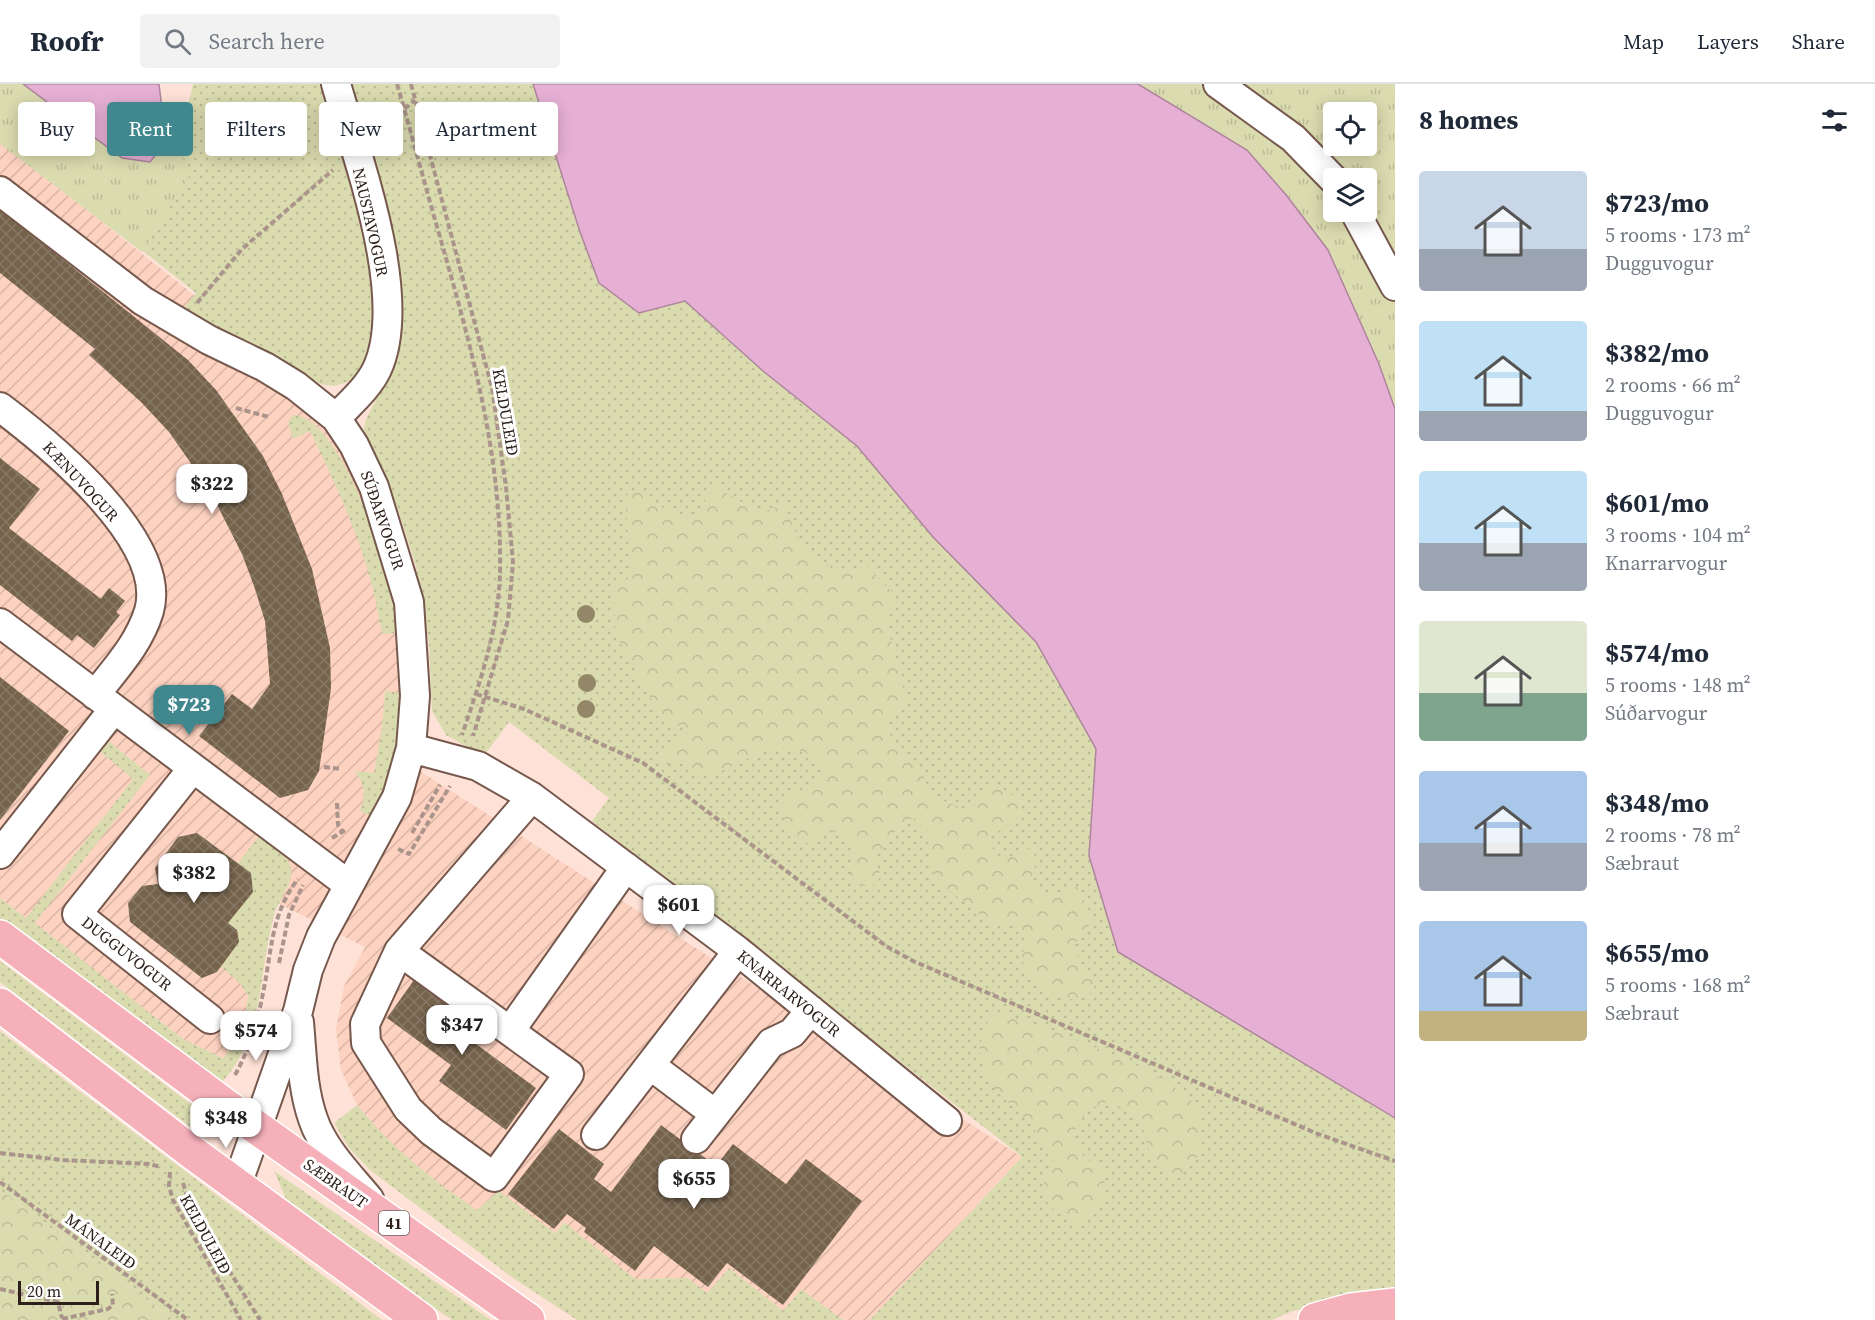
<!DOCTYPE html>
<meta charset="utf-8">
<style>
:root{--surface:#fff;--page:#f2f2f3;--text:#1f2937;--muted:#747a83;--line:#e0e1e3;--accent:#40888e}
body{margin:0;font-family:"Source Serif 4",serif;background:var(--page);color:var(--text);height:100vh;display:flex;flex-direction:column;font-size:22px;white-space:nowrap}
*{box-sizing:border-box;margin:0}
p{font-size:20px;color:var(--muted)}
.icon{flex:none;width:33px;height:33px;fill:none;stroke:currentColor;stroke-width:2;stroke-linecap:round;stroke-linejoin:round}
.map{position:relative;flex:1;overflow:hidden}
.side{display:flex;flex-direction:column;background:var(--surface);width:480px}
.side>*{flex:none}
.top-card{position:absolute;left:18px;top:18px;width:570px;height:54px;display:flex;gap:12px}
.controls{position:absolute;left:1323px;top:18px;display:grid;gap:12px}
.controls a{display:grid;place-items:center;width:54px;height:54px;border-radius:6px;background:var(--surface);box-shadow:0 3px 15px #0003;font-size:30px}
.scale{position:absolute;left:18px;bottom:15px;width:81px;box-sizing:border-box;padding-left:6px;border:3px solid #2d201b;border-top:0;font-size:16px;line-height:21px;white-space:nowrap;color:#2d201b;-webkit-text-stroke:4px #fff;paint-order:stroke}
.price{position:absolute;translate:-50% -51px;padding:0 14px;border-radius:12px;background:#fff;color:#222;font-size:20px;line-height:39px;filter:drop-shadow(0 2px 3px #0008)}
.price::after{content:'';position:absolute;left:50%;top:36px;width:18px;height:14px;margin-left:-9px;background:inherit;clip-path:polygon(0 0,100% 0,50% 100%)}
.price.active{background:var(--accent);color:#fff}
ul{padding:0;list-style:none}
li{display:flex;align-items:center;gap:18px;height:150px;padding:0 24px}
li span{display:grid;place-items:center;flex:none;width:168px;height:120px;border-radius:6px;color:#555}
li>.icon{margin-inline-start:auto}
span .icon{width:72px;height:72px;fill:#fffc;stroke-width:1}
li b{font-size:26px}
h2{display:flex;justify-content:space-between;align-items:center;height:72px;padding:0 24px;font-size:26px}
.pill{padding:0 21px;border-radius:6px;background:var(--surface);box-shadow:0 3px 15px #0003;font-size:21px;line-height:54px}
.pill.active{background:var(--accent);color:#fff}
header{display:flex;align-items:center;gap:36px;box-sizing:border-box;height:84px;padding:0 30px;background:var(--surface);border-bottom:2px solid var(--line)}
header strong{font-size:28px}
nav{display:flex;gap:33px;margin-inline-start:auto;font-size:21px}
.search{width:420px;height:54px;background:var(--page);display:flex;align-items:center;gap:15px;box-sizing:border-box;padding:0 21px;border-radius:6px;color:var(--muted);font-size:22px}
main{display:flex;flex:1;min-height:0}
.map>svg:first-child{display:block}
.industrial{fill:url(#industrial-furrows)}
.grass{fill:url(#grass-dots)}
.forest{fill:url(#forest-crowns)}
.park{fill:url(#park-tufts);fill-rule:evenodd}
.water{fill:#e6b0d4;stroke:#ae859c;stroke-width:1.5}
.building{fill:url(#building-cross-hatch)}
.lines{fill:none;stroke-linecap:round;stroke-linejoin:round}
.minor-casing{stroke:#76584d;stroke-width:32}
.highway-casing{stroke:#fff;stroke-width:36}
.path{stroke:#aa948b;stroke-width:4;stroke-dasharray:6 3;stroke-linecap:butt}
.minor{stroke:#fff;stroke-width:28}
.highway{stroke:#f5b0b9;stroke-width:33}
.tree{fill:#948768}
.labels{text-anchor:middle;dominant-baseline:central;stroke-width:6;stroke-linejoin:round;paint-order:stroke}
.shield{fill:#fff;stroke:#6c635f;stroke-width:1.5}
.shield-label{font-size:15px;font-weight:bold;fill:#2d201b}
.street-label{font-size:16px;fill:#2d201b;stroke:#fff}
</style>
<header>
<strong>Roofr</strong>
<div class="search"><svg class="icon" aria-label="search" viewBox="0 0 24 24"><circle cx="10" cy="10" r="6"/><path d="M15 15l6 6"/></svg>Search here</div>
<nav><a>Map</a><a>Layers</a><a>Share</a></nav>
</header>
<main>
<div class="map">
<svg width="1395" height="1236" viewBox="0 0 1395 1236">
<defs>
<pattern id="industrial-furrows" width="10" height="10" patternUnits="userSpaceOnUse" patternTransform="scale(1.5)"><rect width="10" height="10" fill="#fdd2c1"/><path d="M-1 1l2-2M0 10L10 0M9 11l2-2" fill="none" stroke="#d9b4a5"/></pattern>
<pattern id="grass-dots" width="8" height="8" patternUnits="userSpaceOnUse" patternTransform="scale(1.5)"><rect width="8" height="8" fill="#dbdbb0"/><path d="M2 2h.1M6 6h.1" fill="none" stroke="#bcbc97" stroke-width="1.8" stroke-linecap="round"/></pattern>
<pattern id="forest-crowns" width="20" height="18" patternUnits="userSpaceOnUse" patternTransform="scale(1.5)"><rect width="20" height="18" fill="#dbdbb0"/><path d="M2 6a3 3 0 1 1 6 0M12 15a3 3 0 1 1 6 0" fill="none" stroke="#bcbc97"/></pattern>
<pattern id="park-tufts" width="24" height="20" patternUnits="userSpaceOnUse" patternTransform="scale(1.5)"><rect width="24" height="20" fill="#dbdbb0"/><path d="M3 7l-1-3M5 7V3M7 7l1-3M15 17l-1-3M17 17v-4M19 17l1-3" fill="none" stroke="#bcbc97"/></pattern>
<pattern id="building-cross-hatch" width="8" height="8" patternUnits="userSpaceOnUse" patternTransform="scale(1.5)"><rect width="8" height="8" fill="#75634b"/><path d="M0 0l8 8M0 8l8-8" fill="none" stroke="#887967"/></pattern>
</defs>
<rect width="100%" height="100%" fill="#fee2d7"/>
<path class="industrial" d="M0 57 315 307 403 483 412 682 1022 1073 870 1236H843L801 1205 783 1227 729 1184 707 1209 688 1194 635 1195 564 1139 555 1149 499 1108 477 1127 420 1087 386 1055 357 1021 341 986 336 946 344 902 365 863 266 813 243 946 223 974 183 955 0 814Z"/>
<path class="grass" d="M0 0 163 91 182 47 193 0H321L326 3 359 113 383 239 360 292C349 297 337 304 325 301 306 297 294 282 278 273 247 255 213 246 184 224L196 209 0 54Z
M347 0H533L580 148 639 229 685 217 763 287 857 362 933 453 1036 558 1096 665 1089 772 1118 868 1395 1034V1205L1293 1227 1272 1236H870L1022 1073 592 737 609 714 509 638 486 669 474 667 446 651 432 627 429 559 416 482 398 426 366 361 363 348 366 335 387 294Z
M293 331C338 331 382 467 392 504 396 518 397 534 399 549L382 550C370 474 343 415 310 347L293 355 288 338Z
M385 607 400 609C397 651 397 697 369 731L360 727C366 710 365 702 355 687L374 689 382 643Z
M106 655 150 691 35 839 183 955 223 974 229 966V949L243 946 248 912 240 899 221 883 239 858 237 846 228 839 238 779 259 752C270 760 288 770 291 784 294 798 278 817 274 831 259 886 264 952 223 997L214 996 0 838V814L26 834 133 695 98 666Z
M0 877 208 1033 197 1048 0 898Z
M0 947 382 1236H174L0 1106Z
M357 1021C396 1067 427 1092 477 1126L499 1107 555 1149 564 1138 635 1195 688 1194 707 1209 729 1184 783 1227 801 1205 843 1236H577L513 1194 370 1086 349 1064 334 1039Z
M274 1087 491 1236H452L289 1122Z"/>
<path class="forest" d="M715 403 761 429 784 420 798 454 836 488 867 482 895 511 886 537 906 614 887 641 895 664 922 688 931 712 970 727 992 702 1021 715 1022 729 987 756 1002 777 1031 764 1037 777 1029 799 1048 813 1077 802 1093 836 1072 864 1095 901 1087 913 1064 916 1046 906 1024 884 1022 869 1030 856 1014 839H990L945 803 931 787 932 754 914 734 900 741 875 774 881 792 872 803 857 800 849 787 853 763 845 750 826 746 804 761 789 752 780 717 816 699 824 689 821 677C769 643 749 684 703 692L684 679C671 682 665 682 657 671 665 660 680 656 691 647L662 635 615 549 614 502 631 493 625 412 642 406 654 420 692 435Z
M997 928C1038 942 1182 988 1197 1026 1202 1037 1201 1055 1202 1067L1177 1095 1150 1071 1140 1033 1108 1017 1088 1026 1072 1051 1084 1073 1106 1088 1103 1114 1080 1140 1051 1124 1041 1106 1053 1078 1031 1040 991 1002 979 965 985 940Z
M0 1106 174 1236H0Z"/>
<path class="park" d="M0 0H152L190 91 142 168 0 60Z
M1138 0H1395V325L1379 280 1328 166 1287 112 1247 66ZM1334 28H1366V62H1334ZM1334 94H1366V128H1334Z"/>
<path class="water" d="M23 0H159L166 58 150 78 122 74Z
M533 0H1138L1247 66 1287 112 1328 166 1379 280 1395 325V1034L1118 868 1089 772 1096 665 1036 558 933 453 857 362 763 287 685 217 639 229 599 199 580 148Z"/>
<path class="building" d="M0 125 188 276 216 306 263 372 282 410 312 485 330 564 331 605 319 687 308 706 280 714 199 652 232 610 252 625 270 600 265 537 254 502 242 470 209 405 169 348 142 319 89 271 95 265 0 189Z
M0 374 40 405 9 444 101 515 109 504 125 517 116 528 120 531 94 564 77 551 72 557 0 501Z
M0 593 69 647 0 736Z
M197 749 251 789 253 808 228 839 237 846 239 858 217 888 202 894 130 838 128 819 142 802 158 800 155 784 178 753Z
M414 896 474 939 465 952 536 1004 506 1046 439 997 451 981 387 934Z
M661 1041 716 1082 733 1060 786 1100 806 1075 862 1117 783 1221 727 1179 708 1203 654 1162 635 1187 584 1148 586 1144 567 1130 554 1145 508 1110 559 1045 604 1080 594 1095 611 1108Z"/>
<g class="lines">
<g class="minor-casing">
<path id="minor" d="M1218 0 1293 54 1334 96
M0 107 143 217 209 256 265 283 296 302 336 334 354 361 374 403 409 518 415 612 411 664 397 713 321 853 308 886 298 927 237 1101
M1355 128 1395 202
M0 323C49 360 169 457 149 527 139 560 116 584 95 611
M336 334C350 319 368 304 377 285 410 213 357 74 336 0
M0 539 349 801
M411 664 478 682 532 713 738 867 947 1037
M193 684 77 830 210 935
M0 770 114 625
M399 867 569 990 494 1093 431 1047 408 1025 366 959 365 940 399 867 532 713
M299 938C302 970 302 1004 313 1035 323 1065 349 1091 369 1115
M510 947 626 783
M650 981 715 1030
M596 1051 738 867
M696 1055 771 959 792 949 811 926"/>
</g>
<g class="highway-casing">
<path id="highway" d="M0 853 226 1022 528 1236
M0 921 193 1069 421 1236
M1315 1236 1351 1226 1395 1221"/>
</g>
<path class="path" d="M397 0C412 51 425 102 440 153 471 262 502 372 500 487 499 544 480 598 462 651
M411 0 492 304 506 403 513 478 508 536 473 652
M377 48 415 16
M197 219 242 165 333 86
M236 324 269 333
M476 610 524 625 643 679 886 862 913 877 1318 1050 1395 1077
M324 683 341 685
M337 719 338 741 343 749
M412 749 440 701
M332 754 347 745
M398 765 409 770 450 702
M279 879 289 831 303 801
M235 991C254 957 262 919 268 881 273 849 277 822 298 795
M0 1069 63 1076 149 1080 161 1083
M170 1088 169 1102 173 1116 241 1236
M0 1098 188 1236
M183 1099 192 1127 260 1236
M0 1205 58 1218 62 1234
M62 1235 108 1225 113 1221 112 1210"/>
<use href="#minor" class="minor"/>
<use href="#highway" class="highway"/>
</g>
<g class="tree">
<circle cx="586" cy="530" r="9"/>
<circle cx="587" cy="599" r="9"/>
<circle cx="586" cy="625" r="9"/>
</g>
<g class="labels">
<rect class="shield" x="379" y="1127" width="30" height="24" rx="4.5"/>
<g class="shield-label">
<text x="394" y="1139">41</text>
</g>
<g class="street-label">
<text transform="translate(371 138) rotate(77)">NAUSTAVOGUR</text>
<text transform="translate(506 328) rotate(80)">KELDULEIÐ</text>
<text transform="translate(81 397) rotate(47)">KÆNUVOGUR</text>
<text transform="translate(383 436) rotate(71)">SÚÐARVOGUR</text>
<text transform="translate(127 869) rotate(38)">DUGGUVOGUR</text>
<text transform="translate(789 909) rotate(39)">KNARRARVOGUR</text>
<text transform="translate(336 1099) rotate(35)">SÆBRAUT</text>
<text transform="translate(206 1150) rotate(61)">KELDULEIÐ</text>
<text transform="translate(101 1157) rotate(36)">MÁNALEIÐ</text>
</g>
</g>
</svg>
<div class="controls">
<a><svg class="icon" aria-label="locate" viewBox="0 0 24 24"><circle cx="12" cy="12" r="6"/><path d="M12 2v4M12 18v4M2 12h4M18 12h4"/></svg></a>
<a><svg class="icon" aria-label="layers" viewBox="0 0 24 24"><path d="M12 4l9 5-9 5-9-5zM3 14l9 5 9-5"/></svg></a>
</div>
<div class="scale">20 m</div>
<b class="price" style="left:212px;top:431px">$322</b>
<b class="price active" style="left:189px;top:652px">$723</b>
<b class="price" style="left:194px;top:820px">$382</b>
<b class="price" style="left:679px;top:852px">$601</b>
<b class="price" style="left:462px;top:972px">$347</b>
<b class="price" style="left:256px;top:978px">$574</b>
<b class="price" style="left:226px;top:1065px">$348</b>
<b class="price" style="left:694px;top:1126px">$655</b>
<div class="top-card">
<a class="pill">Buy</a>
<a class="pill active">Rent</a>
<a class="pill">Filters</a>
<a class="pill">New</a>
<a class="pill">Apartment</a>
</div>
</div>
<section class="side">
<h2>8 homes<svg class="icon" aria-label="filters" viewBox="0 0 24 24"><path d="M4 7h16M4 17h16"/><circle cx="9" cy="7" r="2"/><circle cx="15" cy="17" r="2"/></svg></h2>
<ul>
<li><span style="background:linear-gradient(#c9d6e8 65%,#9aa5b1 0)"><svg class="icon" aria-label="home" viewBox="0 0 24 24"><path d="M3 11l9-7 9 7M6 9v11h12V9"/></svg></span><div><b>$723/mo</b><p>5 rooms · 173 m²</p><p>Dugguvogur</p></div></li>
<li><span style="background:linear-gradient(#bfe0f5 75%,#9aa5b1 0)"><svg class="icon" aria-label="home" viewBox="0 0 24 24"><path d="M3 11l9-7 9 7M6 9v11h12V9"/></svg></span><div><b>$382/mo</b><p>2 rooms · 66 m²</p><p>Dugguvogur</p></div></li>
<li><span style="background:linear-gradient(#bfe0f5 60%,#9aa5b1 0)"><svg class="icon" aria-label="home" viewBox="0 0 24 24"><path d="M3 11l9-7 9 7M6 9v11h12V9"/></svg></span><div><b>$601/mo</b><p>3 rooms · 104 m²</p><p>Knarrarvogur</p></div></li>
<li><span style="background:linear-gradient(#dfe7d0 60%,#7fa58c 0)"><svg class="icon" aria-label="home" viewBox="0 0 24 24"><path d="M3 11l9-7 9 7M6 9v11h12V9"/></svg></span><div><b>$574/mo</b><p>5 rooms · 148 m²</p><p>Súðarvogur</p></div></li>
<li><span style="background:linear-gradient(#a9c7e8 60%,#9aa5b1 0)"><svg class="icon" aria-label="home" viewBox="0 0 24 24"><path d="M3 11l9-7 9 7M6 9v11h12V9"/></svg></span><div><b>$348/mo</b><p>2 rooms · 78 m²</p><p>Sæbraut</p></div></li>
<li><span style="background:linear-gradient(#a9c7e8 75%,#c2b280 0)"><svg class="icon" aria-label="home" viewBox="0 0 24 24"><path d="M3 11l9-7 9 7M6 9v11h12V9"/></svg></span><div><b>$655/mo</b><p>5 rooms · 168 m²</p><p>Sæbraut</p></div></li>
</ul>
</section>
</main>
